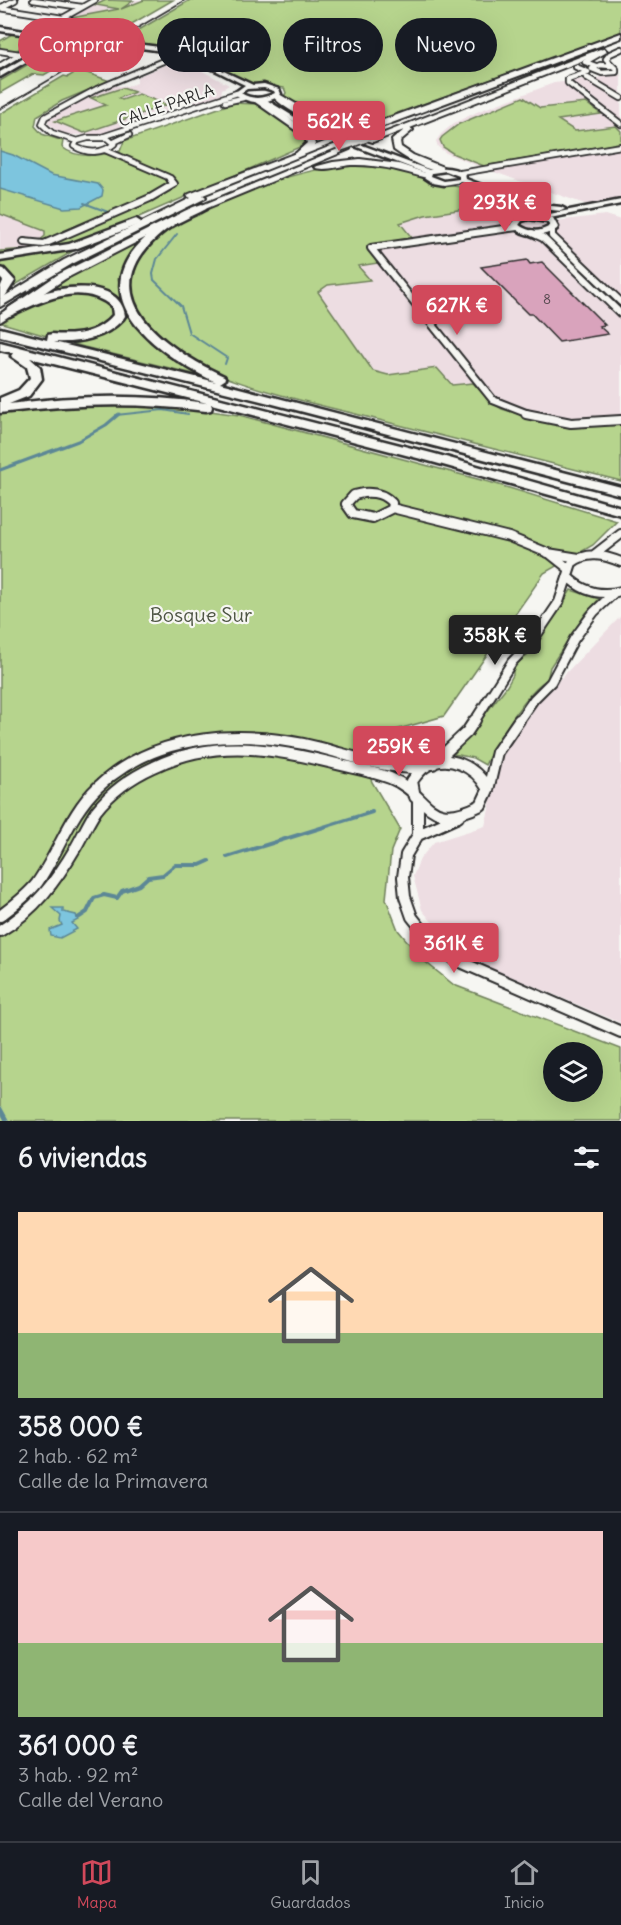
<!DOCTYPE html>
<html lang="es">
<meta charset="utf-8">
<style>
:root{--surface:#171b24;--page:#242831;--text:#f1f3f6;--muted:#9ea1a6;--line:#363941;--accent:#d1495b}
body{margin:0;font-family:Delius,sans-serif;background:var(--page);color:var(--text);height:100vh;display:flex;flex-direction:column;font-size:22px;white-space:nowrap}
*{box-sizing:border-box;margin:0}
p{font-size:20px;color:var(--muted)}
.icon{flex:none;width:33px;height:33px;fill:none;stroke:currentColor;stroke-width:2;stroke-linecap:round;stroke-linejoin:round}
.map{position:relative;height:1121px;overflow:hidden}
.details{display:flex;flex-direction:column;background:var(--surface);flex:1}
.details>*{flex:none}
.hud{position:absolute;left:18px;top:18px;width:585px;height:54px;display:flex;gap:12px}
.controls{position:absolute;left:543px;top:1042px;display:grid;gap:12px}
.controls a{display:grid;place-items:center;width:60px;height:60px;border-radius:50%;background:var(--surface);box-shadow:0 6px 24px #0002;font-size:30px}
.price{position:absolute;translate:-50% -51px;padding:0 14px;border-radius:6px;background:var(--accent);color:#fff;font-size:20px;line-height:39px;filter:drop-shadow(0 2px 3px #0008)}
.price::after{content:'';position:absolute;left:50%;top:36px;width:18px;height:14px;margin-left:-9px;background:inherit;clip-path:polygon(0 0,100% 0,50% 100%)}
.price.selected{background:#222;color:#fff}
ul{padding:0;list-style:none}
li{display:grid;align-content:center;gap:12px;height:318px;padding:0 18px}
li+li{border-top:2px solid var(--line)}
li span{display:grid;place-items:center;height:186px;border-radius:0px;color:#555}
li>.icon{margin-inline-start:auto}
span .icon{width:108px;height:108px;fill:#fffc;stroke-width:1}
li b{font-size:26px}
h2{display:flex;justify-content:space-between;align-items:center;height:72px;padding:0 18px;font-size:26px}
.tag{padding:0 21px;border-radius:27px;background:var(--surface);box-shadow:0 6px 24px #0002;font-size:21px;line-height:54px}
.tag.selected{background:var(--accent);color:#fff}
.menu{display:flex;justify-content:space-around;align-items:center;height:84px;border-top:2px solid var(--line);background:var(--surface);font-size:16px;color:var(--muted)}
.menu a{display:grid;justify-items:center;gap:3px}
.menu .selected{color:var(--accent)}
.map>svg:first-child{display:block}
.built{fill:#eddde2}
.green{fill:#b6d48d;stroke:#70805c;stroke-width:1.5;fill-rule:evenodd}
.water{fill:#7dc5de;stroke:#5c8796;stroke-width:1.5}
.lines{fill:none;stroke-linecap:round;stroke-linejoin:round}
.stream-far2{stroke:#5c8796;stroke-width:2}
.stream-far1{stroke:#5c8796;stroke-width:3}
.stream{stroke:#5c8796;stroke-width:4}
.building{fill:#d9a3bc;stroke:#2b2b2b;stroke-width:1.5}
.secondary-tunnel{stroke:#cdcdca;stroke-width:6;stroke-dasharray:6 3;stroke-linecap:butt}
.minor-far3-casing{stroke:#2b2b2b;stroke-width:8}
.minor-far2-casing{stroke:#2b2b2b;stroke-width:10}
.minor-far1-casing{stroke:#2b2b2b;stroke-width:12}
.minor-casing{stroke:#2b2b2b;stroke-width:14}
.tertiary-casing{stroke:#2b2b2b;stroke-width:5}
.secondary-casing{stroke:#2b2b2b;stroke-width:5}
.trunk-casing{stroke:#2b2b2b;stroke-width:4}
.motorway-casing{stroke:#2b2b2b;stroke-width:5}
.minor-far3{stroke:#f6f6f2;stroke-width:4.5}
.minor-far2{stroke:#f6f6f2;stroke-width:6}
.minor-far1{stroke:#f6f6f2;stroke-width:8}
.minor{stroke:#f6f6f2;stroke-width:10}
.tertiary{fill:#f6f6f2;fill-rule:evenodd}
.secondary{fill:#f6f6f2;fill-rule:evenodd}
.trunk{fill:#f6f6f2;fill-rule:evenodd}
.motorway{fill:#f6f6f2;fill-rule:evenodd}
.rail{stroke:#2b2b2b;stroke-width:1.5}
.trunk-bridge-casing{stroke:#2b2b2b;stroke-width:11;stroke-linecap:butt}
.trunk-bridge{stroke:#f6f6f2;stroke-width:8}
.labels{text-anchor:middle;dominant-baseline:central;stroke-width:4.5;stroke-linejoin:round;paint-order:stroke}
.far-number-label{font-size:14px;fill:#56494f}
.far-street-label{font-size:16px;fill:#2b2b2b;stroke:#f6f6f2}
.park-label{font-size:20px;fill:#4e5544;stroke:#f6f6f2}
</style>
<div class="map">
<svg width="621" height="1121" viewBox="0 0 621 1121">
<rect width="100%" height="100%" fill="#f6f6f2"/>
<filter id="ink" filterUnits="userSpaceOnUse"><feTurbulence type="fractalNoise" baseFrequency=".0167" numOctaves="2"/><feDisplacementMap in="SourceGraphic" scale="12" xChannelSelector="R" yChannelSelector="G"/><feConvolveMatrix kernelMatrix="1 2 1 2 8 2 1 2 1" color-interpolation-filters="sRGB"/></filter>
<g filter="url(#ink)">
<path class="built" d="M102 0H144L109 12 71 18Z
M172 62 187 63 229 85 222 89 221 95 200 102H183L173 105 171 112 106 134 72 135 57 131 48 123 49 119 71 105 113 86H128L137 83V77Z
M621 75V204L596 208 480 167 446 153 438 147 436 141 441 134 454 123 479 111 554 83Z
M491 205 513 218 548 222 605 215 621 220V423L571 428 542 421 502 409 491 402 452 386 437 368 388 375 373 371 318 292 328 285 369 280 357 265 377 262 370 252 371 248 412 239 400 224 425 215Z
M0 214 45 231V236L30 249 0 251Z
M621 616V1023L460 955 422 910 413 876 420 859 434 842 485 826 502 753 535 705Z"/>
<path class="green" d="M106 0 133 1 121 9 144 0H173L44 75 33 74 0 93V81L47 53 49 45 66 33 59 28 71 18 119 9 96 5Z
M190 0H621V33L367 124C336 130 309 114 283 98L286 93 284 88 250 83 200 60 197 57 201 52C187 45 177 49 163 48 149 47 134 44 120 41Z
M12 34 22 36 30 40 16 51 0 49V41Z
M79 70 110 81 62 101 37 116 35 126 42 134 63 141 62 147C77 160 102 155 120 151L124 141 233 103 257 104 307 139 302 146 109 230 0 294V251L30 249 45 236V231L0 214V114L64 76 68 77Z
M122 88 135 92 119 98 122 100 139 94 167 105 84 133 55 121 106 105 91 98Z
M523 97 540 108 586 103 601 114 558 120 575 131 616 126 621 131V143L484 166 454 154 443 147 440 140 442 137 459 124Z
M356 162 388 164 420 175 429 183 461 187 499 202 491 205 425 215 400 223 413 239 371 248 370 252 378 263 358 266 370 280 328 285 318 292 373 371 388 375 437 368 452 385 473 383 491 402 502 409 542 421 571 428 621 423V481C540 461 460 440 379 420 316 403 208 384 160 340 131 314 124 291 141 256 168 205 302 170 356 162Z
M151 234 130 252 118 279 134 326 198 375 84 347 2 323 75 274Z
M81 404 182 407 239 415 496 484 617 521 593 545 544 573 444 716 357 741 372 782 400 829 391 851 386 899 398 930 423 960 454 985 621 1049V1121H0V414ZM554 1053H592V1092H554Z
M571 590 599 599 586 613 550 667 547 680C529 687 494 746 485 765L473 758 454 754 507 686 513 675V666L530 654Z"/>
<path class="water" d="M0 151 13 155 51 175 98 184 103 190 102 196 81 207 64 208 0 189Z
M52 908H63V912L76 915 78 920 72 923 77 929 60 938 51 936 50 930 62 925 60 921 61 916Z"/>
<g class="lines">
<path class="stream-far2" d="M84 203 108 212
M177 234 157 259 153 274 154 280 181 306 189 333 227 358 225 364
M116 415 163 410 188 414"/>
<path class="stream-far1" d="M0 470 78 441 106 425 119 414"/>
<path class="stream" d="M227 857 372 812
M78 918 87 912 94 898 104 895 117 898 122 891 139 885 148 877 163 875 175 865H200L209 861
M0 1108 7 1121"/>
</g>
<path class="building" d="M527 260 530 264 542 262 605 325 599 326 608 334 559 342 532 314H528L481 267Z"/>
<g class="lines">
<path class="secondary-tunnel" d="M105 42 121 44"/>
<g class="minor-far3-casing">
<path id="minor-far3" d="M33 0 82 7
M0 8 63 18
M0 8 15 0
M50 29 63 18 95 0
M79 40 57 53 65 54 87 41
M0 51 20 54
M0 66 20 54 37 38
M596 66 585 62 604 51
M611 66 600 65 592 69 602 73 616 72V69L606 59 610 54 621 49
M576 67 588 72 568 79V83L621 124
M586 77 621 98
M225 102 243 98
M102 137 237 93
M88 138H107L114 144C102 154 87 154 74 146L77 141Z
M77 141 52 133 42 124 45 117 97 89 170 58
M114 142 129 135
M105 150 168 177 171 181
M461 173 621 146"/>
</g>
<g class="minor-far2-casing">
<path id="minor-far2" d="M517 227 371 248 493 400 531 415
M552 230V236L621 302
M532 233 543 238 621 314
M24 242 44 244 150 198 174 184 170 179"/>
</g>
<g class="minor-far1-casing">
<path id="minor-far1" d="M526 414 571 423 621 420
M363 493C375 492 384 494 392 503L391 509 373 518 353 514 346 504 354 495Z
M392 508 509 537 548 553 579 558
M549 553 568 568
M594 555 621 534
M568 577C583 592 601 596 621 591
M474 722 512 662 534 639 559 602 572 563C587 551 604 555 621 562
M518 722 534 699 551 682 574 639 594 612 614 593"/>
</g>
<g class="minor-casing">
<path id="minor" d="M433 764 467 732 475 720
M415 797 412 781C416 776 420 770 425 767 448 752 476 767 487 788
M418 802V835
M418 835 406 855 403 877 405 897 412 917 428 937 456 960 621 1032
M418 835 458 817
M0 916C13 906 27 896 37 883 59 852 70 813 98 787 157 731 246 729 321 748 355 757 387 769 423 768
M0 931C35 910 56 881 76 847 83 835 88 823 96 811 111 792 132 777 154 767 216 737 277 749 341 765 358 769 374 772 390 778 430 794 425 833 481 805L488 790 497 752 519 720"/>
</g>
<g class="tertiary-casing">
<path id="tertiary" d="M43 37 48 38 42 44 36 56 0 77V72L31 54 36 43Z
M261 99H265L306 124 429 170C442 166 454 167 465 174L466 179 508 195 515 200 518 199 534 204 561 207 565 209 561 211 533 208 522 205 539 216 621 200V204L550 218H553L558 227 557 229C542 238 524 238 511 225L516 217 528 215 502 199 462 182 444 185 433 183 425 178V173L302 126 261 101ZM446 171 459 176V179L444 181 431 176 432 173ZM529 219 547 222 550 226C539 233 529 232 519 225L522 221Z"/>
</g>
<g class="secondary-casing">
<path id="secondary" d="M0 27 30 32 41 28 57 29 62 34 60 36 106 44 103 46 54 39 38 40 28 35 0 31ZM42 32 55 33 56 34 45 37 33 35Z
M121 42 167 48 182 47 196 53 197 54 194 57 253 85 264 84 279 89 281 94C268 105 247 105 234 93L245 85C228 77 211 67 193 61 182 57 175 64 161 55L163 51 119 45V43ZM181 51 190 54 178 57 167 54 169 52ZM264 88 274 91 275 93C263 99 252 100 241 93L247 89Z"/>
</g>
<g class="trunk-casing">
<path id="trunk" d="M621 33V38L354 137 350 134 357 130C328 132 293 116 272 96L279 94 320 118 340 124 367 126Z
M600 49 607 51 410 128 413 130 400 141 401 147 413 155 443 167V171C427 172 407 159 394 150L392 140 404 130 373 142 366 140Z
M255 98H261L312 134 315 144 314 146 332 139 336 142 203 195 206 197 204 199 72 264 0 307V299L64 260 191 198 187 196 189 194 296 153 307 143 305 137 255 102Z
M343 147 350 149 193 214 185 212Z
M360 159 399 164 431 175 427 178C401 171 378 164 351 165 340 166 322 172 314 167L333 162Z
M173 217 178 220 176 222 65 279 0 322V314L57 275Z"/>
</g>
<g class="motorway-casing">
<path id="motorway" d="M202 204 207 207 206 209C191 217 174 223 161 234 87 296 167 349 224 376L226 379 220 383 621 487V495L273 404 0 336V328L47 340 48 335 52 334C75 336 97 334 113 315L112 307C83 282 45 299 14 314L10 316 4 312C27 289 120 269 125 316L123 319C105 339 80 343 54 342L216 382C165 358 81 303 141 242 157 226 179 211 202 204Z
M136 219 141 222 140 224 75 249 0 261V255L69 244Z
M0 268 4 269 15 281 4 298 0 299V288L3 281 0 278Z
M0 342 435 454 621 507V515L425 460 211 404 212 407 211 410 206 411C137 402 69 404 0 413V398L19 390 30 378 27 367 11 356 13 353 0 350ZM30 358 207 403C141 394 75 395 9 404L29 396 42 379 40 367Z"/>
</g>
<use href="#minor-far3" class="minor-far3"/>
<use href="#minor-far2" class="minor-far2"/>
<use href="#minor-far1" class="minor-far1"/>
<use href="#minor" class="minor"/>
<use href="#tertiary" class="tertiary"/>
<use href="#secondary" class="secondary"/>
<use href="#trunk" class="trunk"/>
<use href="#motorway" class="motorway"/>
<path class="rail" d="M0 109 185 0"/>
<g class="trunk-bridge-casing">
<path id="trunk-bridge" d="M340 147 365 138"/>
</g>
<use href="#trunk-bridge" class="trunk-bridge"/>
</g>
</g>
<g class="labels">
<g class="far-number-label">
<text x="547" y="299">8</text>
</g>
<g class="far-street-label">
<text transform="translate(166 105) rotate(-19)">CALLE PARLA</text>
</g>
<g class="park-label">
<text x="201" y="614">Bosque Sur</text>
</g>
</g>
</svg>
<div class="controls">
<a><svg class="icon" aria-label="layers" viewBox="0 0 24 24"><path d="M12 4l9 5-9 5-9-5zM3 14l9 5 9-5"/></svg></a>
</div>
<b class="price" style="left:339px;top:152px">562K €</b>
<b class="price" style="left:505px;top:233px">293K €</b>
<b class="price" style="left:457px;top:336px">627K €</b>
<b class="price selected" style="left:495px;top:666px">358K €</b>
<b class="price" style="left:399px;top:777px">259K €</b>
<b class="price" style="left:454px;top:974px">361K €</b>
<div class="hud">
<a class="tag selected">Comprar</a>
<a class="tag">Alquilar</a>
<a class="tag">Filtros</a>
<a class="tag">Nuevo</a>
</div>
</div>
<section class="details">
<h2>6 viviendas<svg class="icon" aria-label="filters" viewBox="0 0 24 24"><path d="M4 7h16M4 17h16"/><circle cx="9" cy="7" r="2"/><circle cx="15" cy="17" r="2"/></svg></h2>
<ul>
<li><span style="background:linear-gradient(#ffd9b3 65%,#8fb573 0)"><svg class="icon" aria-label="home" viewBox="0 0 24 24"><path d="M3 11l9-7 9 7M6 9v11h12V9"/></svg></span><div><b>358 000 €</b><p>2 hab. · 62 m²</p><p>Calle de la Primavera</p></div></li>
<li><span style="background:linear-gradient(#f6c9c9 60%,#8fb573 0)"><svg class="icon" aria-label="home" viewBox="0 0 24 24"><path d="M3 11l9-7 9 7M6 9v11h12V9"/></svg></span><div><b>361 000 €</b><p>3 hab. · 92 m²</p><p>Calle del Verano</p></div></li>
</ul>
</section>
<nav class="menu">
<a class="selected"><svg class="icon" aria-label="map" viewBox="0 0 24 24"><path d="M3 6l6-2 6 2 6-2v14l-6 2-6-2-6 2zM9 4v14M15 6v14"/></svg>Mapa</a>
<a><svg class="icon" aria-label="saved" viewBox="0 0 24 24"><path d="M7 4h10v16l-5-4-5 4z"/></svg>Guardados</a>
<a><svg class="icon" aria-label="home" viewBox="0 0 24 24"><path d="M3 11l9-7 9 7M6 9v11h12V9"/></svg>Inicio</a>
</nav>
